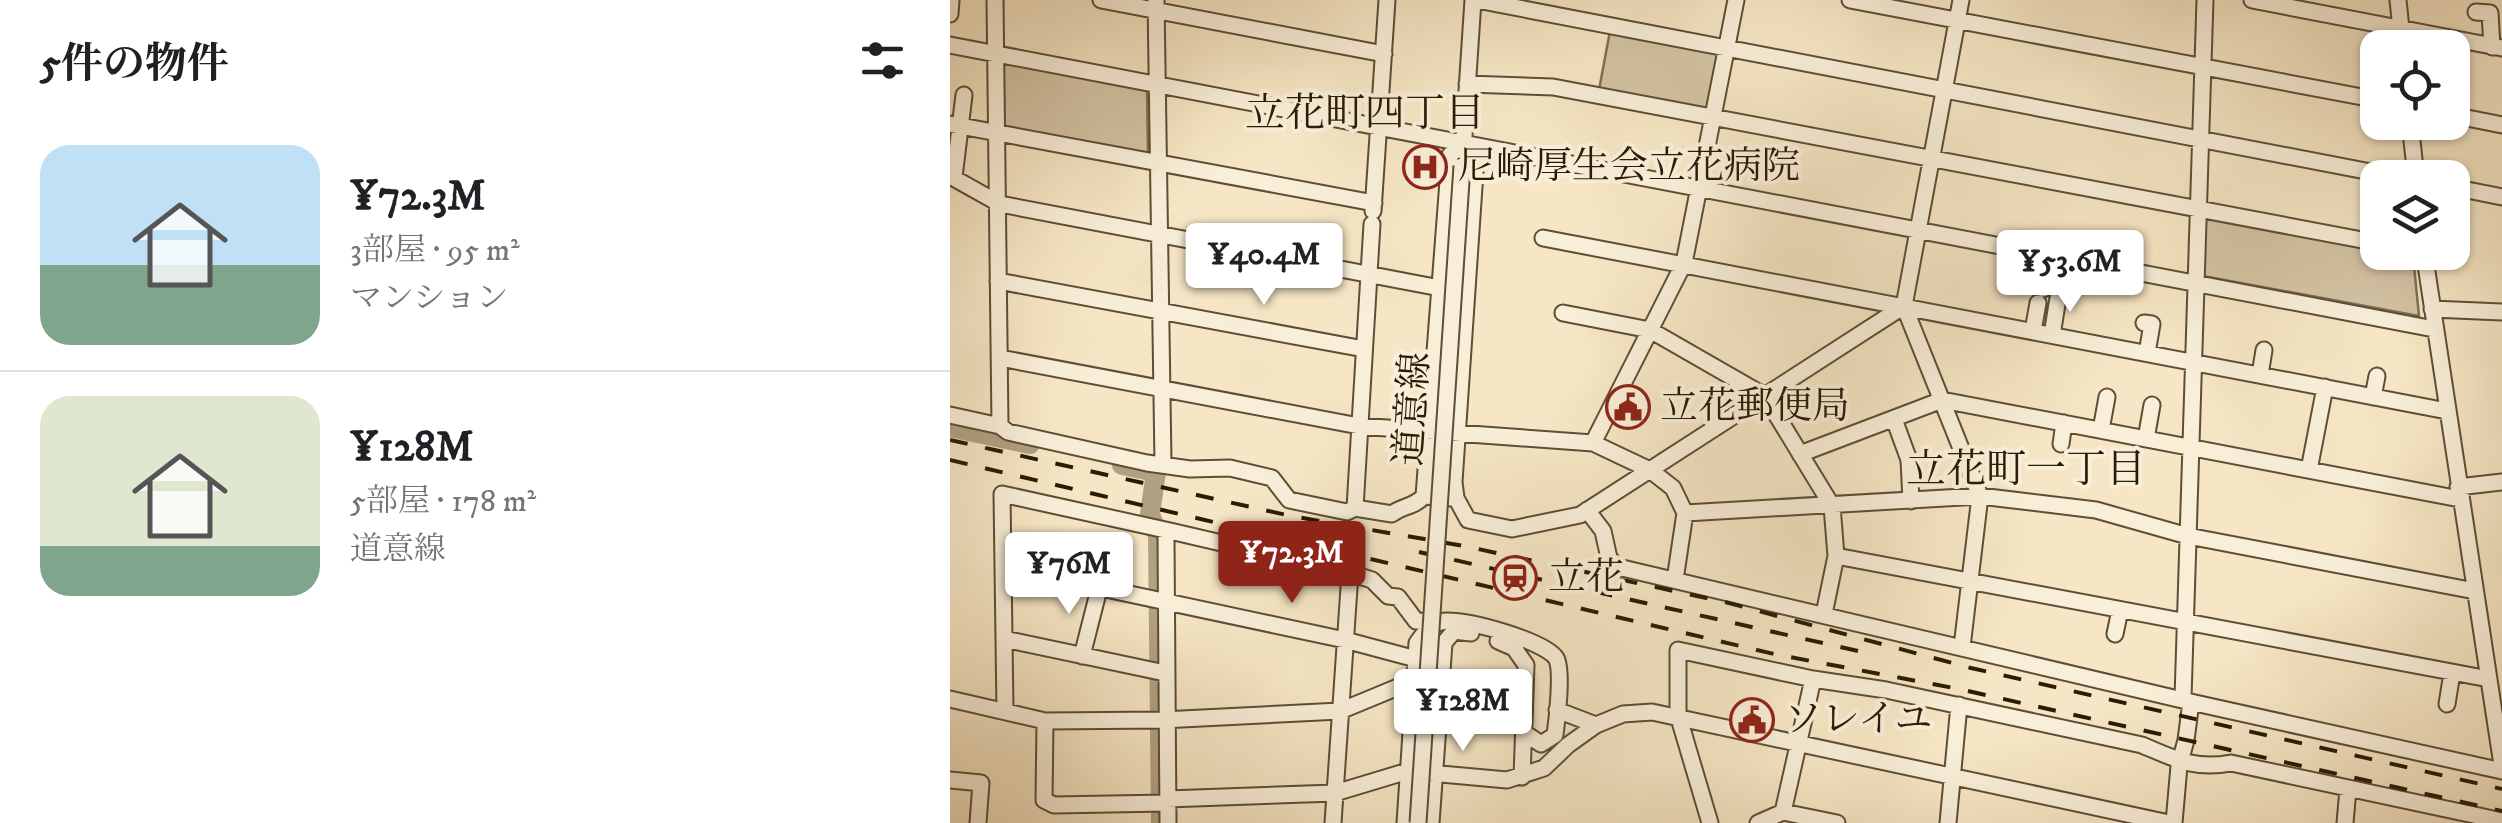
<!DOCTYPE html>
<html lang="ja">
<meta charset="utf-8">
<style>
:root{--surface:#fff;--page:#f2f2f2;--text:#202124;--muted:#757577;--line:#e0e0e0;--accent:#8f2418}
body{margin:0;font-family:"IM FELL DW Pica","Noto Serif JP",serif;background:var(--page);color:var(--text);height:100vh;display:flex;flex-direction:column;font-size:38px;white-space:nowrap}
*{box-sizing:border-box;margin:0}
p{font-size:32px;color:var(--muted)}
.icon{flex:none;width:55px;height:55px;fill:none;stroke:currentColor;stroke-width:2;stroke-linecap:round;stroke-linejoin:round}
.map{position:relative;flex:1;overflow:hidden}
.side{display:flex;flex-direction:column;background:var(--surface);width:950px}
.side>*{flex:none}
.tools{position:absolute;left:1410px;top:30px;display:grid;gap:20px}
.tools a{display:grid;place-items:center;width:110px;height:110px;border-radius:20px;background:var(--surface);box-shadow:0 2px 8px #0004;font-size:50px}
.price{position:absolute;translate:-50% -85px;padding:0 22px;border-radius:10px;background:#fff;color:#222;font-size:32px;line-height:65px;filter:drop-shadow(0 2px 5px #0008)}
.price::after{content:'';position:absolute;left:50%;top:60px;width:30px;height:22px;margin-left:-15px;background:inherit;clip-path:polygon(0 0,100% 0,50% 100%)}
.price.current{background:var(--accent);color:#fff}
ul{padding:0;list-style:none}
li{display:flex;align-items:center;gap:30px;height:250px;padding:0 40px}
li+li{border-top:2px solid var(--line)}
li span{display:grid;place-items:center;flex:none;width:280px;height:200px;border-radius:30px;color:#555}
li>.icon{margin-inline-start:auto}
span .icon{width:120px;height:120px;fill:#fffc;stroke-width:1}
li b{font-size:42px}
h2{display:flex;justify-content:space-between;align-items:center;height:120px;padding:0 40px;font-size:42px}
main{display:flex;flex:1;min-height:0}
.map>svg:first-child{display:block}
.green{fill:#d3c3a4;stroke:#7e6f54;stroke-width:2.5}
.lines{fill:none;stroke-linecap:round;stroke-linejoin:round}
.river{stroke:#b1a183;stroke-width:20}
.minor-casing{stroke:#5d4e34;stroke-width:19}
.minor{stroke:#f9efd9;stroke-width:15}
.rail{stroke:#2a1b04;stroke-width:4;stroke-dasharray:18 18;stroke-linecap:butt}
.minor-bridge-casing{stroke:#5d4e34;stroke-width:19;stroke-linecap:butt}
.minor-bridge{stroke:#f9efd9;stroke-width:15}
.labels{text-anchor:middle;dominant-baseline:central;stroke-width:8;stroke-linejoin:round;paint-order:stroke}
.poi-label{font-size:38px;fill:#2a1b04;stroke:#f9efd9;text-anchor:start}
.street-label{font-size:38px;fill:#2a1b04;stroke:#f9efd9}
.neighbourhood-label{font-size:40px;fill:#2a1b04;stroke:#f9efd9}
</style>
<main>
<section class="side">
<h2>5件の物件<svg class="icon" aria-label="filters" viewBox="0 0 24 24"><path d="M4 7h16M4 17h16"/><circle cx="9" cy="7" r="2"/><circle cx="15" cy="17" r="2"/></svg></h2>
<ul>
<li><span style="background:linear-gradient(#bfe0f5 60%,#7fa58c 0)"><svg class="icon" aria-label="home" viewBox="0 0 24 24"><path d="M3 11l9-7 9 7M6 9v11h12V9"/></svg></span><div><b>¥72.3M</b><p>3部屋 · 95 m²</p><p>マンション</p></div></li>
<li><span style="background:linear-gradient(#dfe7d0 75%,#7fa58c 0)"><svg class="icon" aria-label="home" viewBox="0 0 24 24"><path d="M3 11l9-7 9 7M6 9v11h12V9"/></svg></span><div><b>¥128M</b><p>5部屋 · 178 m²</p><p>道意線</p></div></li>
</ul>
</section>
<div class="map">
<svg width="1552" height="823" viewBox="0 0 1552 823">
<rect width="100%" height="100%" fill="#f6e6c5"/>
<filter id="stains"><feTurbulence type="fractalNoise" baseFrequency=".002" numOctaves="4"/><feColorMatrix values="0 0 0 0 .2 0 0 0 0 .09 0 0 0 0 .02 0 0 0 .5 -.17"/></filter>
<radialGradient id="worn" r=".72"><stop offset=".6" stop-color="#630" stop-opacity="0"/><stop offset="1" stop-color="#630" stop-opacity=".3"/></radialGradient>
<path class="green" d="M660 31 767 51 769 54 760 108 755 111 649 90Z
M55 60 197 89 198 151 194 154 56 129 51 125 50 63Z
M1258 216 1427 249 1428 252 1463 256 1469 316 1253 276 1255 219Z"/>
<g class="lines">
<path class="river" d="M0 427 80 444
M172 465 206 472 200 514 208 536 211 823"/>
<g class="minor-casing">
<path id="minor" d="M45 0 50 426
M151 0 434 54
M206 0 213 463
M527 0 1452 178
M900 0 1428 100
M1011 0 954 306 1030 496 1012 647
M1302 0 1552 48
M1448 0 1453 48
M1526 12 1540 13 1542 47
M0 14 1 0
M0 45 1484 329
M517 84 603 87 1428 243
M1502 115 1552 125
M1460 122 1466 178
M0 124 424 203
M514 143 526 157 504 482 506 498 518 520 562 529 630 515 954 306
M513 151 523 0
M0 176 50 204 490 288
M4 177 14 95
M1502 187 1552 197
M423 211 437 0
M593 238 1497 411
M1474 252 1552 765
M48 281 414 349
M1093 289 1099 255
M1482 309 1552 312
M613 313 700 330 815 396 882 506 886 556 874 614
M1194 323 1202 324 1197 353
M1083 331 1088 303
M1102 335 1108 298
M50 358 409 426 643 443 700 470 723 488 735 513 725 580
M1310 375 1314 350
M1423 397 1427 376
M0 415 50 426 58 432 197 463 240 469 280 468 322 478 339 500 397 512 405 508 442 514C453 505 463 508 474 496L502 498
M944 419 959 460 961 501
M1151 430 1157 397
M1196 439 1202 405
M643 443 734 263 786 0
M1111 444 1114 423
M850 454 992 400 1510 499
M1359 470 1375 387
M1508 487 1552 482
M474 496 500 155 514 143
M405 508 422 224
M637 510 653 531 659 558 668 567 1245 703 1552 771
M735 513 1030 496 1146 510 1238 536 1525 591
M886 556 1539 679
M53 567 395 640 466 659
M1165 634 1170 610
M54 639 215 673
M548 641 564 648 576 665 572 777
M132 656 149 589
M1233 698 1255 0
M0 699 95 721 212 720 390 711 465 680 491 681
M1497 704 1502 673
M607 710 646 725
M55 711 52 494 220 531
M95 721 94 800 104 805 217 803
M0 780 31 783 28 823
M217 799 385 793 458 771 557 780 594 768 618 745 646 725 673 714 702 712 1219 823
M833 812 863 679
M218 823 216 538 220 531 400 573 422 580 438 596 448 597 466 621 492 622
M383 823 400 573
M455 823 467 643C473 634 480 625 490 622 510 616 595 641 606 658 613 669 607 721 605 735L591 744 573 732
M481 823 494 643 504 631 521 633
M760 823 728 715V650L863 679 936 690 1192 745C1225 759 1245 770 1281 763L1552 821
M808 823 833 812 887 823
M998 823 1009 705
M1224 823 1229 766 1236 740 1241 702
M1395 823 1398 789"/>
</g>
<use href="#minor" class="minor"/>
<path class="rail" d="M0 440 341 516 514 546 775 602 1021 668 1552 789
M0 460 824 654 1009 689 1552 811
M469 552 908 651"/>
<g class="minor-bridge-casing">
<path id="minor-bridge" d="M468 823 512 166"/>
</g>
<use href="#minor-bridge" class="minor-bridge"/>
</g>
<defs>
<g id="hospital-ring" transform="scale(2.25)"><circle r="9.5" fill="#f9efd9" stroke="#8f2418" stroke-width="1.5"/><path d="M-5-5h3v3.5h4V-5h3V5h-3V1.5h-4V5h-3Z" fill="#8f2418"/></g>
<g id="civic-ring" transform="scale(2.25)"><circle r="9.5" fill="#f9efd9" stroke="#8f2418" stroke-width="1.5"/><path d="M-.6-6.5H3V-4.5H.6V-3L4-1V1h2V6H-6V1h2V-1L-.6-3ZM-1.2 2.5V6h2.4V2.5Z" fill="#8f2418"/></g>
<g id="station-ring" transform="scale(2.25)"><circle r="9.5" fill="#f9efd9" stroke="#8f2418" stroke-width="1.5"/><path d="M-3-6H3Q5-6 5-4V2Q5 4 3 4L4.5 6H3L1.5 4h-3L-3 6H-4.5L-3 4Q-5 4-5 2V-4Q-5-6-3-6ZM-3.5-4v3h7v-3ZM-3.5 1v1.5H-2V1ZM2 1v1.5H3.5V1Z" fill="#8f2418"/></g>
</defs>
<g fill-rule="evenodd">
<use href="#hospital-ring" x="475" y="167"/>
<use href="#civic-ring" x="678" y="407"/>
<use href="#station-ring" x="565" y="578"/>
<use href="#civic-ring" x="802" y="720"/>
</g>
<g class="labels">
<g class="poi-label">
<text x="508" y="167">尼崎厚生会立花病院</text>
<text x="710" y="407">立花郵便局</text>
<text x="598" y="578">立花</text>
<text x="834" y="720">ソレイユ</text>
</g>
<g class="street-label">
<text transform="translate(463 409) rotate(-86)">道意線</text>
</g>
<g class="neighbourhood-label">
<text x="415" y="115">立花町四丁目</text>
<text x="1076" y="471">立花町一丁目</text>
</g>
</g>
<rect width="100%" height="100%" filter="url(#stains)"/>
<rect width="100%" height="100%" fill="url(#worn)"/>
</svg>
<div class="tools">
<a><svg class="icon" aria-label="locate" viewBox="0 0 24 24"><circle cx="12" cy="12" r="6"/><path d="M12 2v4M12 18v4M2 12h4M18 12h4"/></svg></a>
<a><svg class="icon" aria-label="layers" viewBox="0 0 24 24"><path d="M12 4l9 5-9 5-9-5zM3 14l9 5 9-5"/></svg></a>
</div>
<b class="price" style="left:314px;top:308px">¥40.4M</b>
<b class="price" style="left:1120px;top:315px">¥53.6M</b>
<b class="price current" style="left:342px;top:606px">¥72.3M</b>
<b class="price" style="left:119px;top:617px">¥76M</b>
<b class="price" style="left:513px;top:754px">¥128M</b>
</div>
</main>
